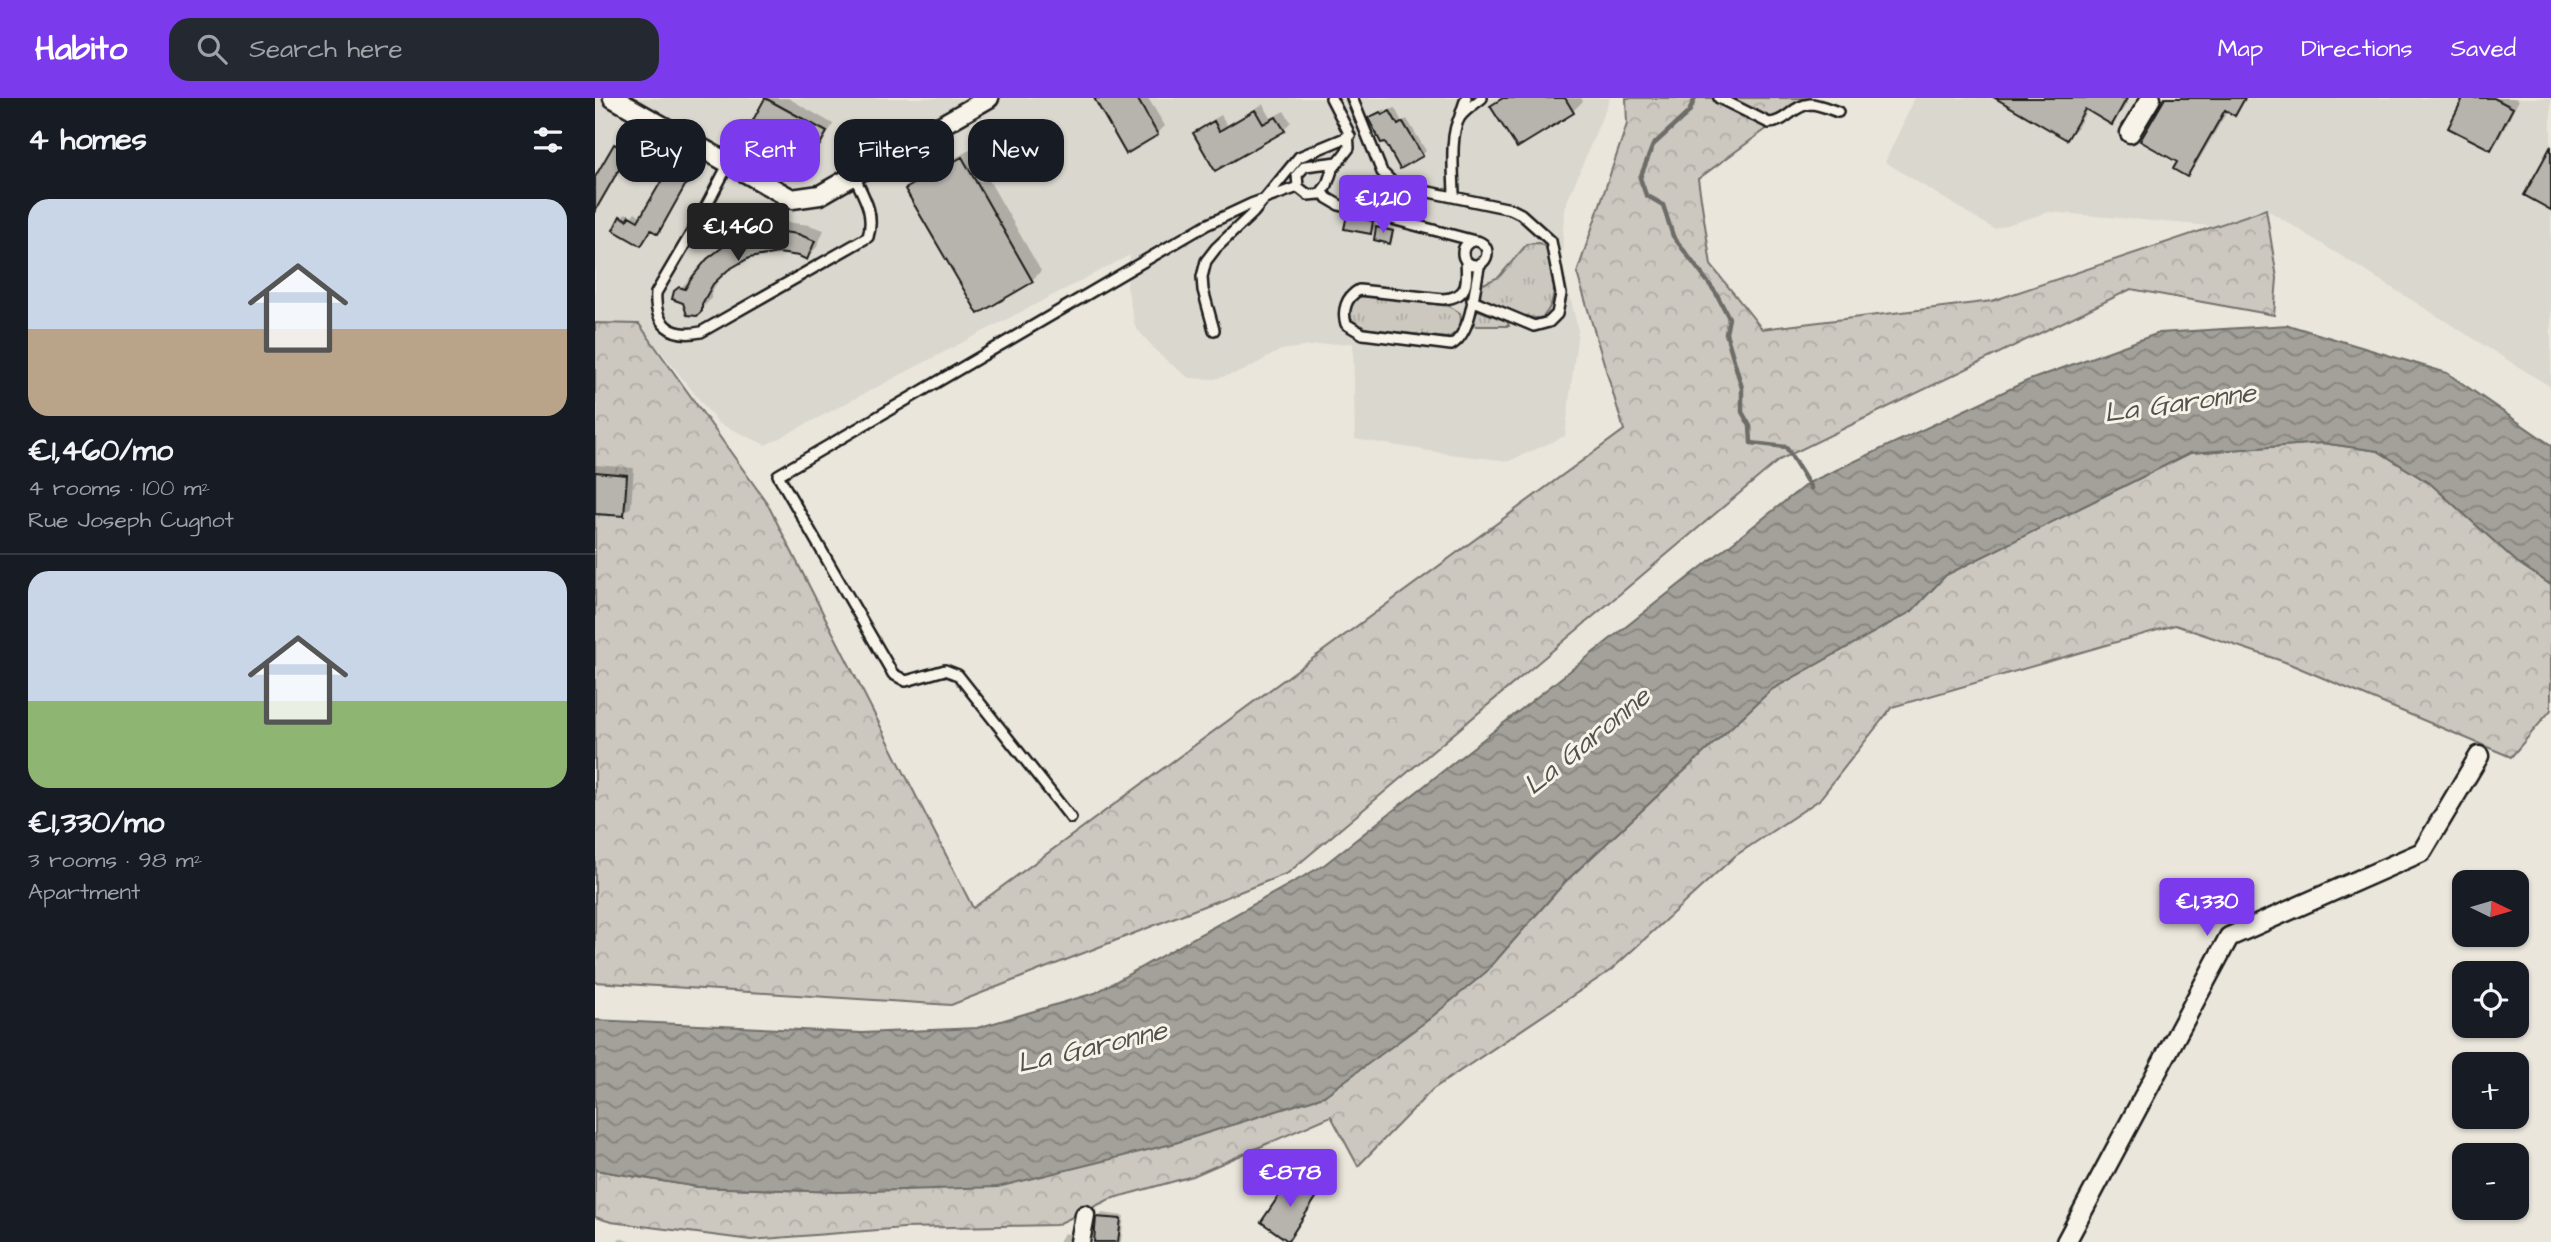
<!DOCTYPE html>
<meta charset="utf-8">
<style>
:root{--surface:#171b24;--page:#242831;--text:#f1f3f6;--muted:#9ea1a6;--line:#363941;--accent:#7c3aed}
body{margin:0;font-family:"Architects Daughter",sans-serif;background:var(--page);color:var(--text);height:100vh;display:flex;flex-direction:column;font-size:26px;white-space:nowrap}
*{box-sizing:border-box;margin:0}
p{font-size:23px;color:var(--muted)}
.icon{flex:none;width:38px;height:38px;fill:none;stroke:currentColor;stroke-width:2;stroke-linecap:round;stroke-linejoin:round}
.map{position:relative;flex:1;overflow:hidden}
.details{display:flex;flex-direction:column;background:var(--surface);width:595px}
.details>*{flex:none}
.banner{position:absolute;left:21px;top:21px;width:665px;height:63px;display:flex;gap:14px}
.needle{width:46px;rotate:95deg}
.fabs{position:absolute;left:1857px;top:772px;display:grid;gap:14px}
.fabs a{display:grid;place-items:center;width:77px;height:77px;border-radius:14px;background:var(--surface);box-shadow:0 2px 5px #0004;font-size:35px}
.price{position:absolute;translate:-50% -60px;padding:0 16px;border-radius:7px;background:var(--accent);color:#fff;font-size:23px;line-height:46px;filter:drop-shadow(0 2px 4px #0008)}
.price::after{content:'';position:absolute;left:50%;top:42px;width:21px;height:16px;margin-left:-10px;background:inherit;clip-path:polygon(0 0,100% 0,50% 100%)}
.price.current{background:#222;color:#fff}
ul{padding:0;list-style:none}
li{display:grid;align-content:center;gap:14px;height:371px;padding:0 28px}
li+li{border-top:2px solid var(--line)}
li span{display:grid;place-items:center;height:217px;border-radius:21px;color:#555}
li>.icon{margin-inline-start:auto}
span .icon{width:126px;height:126px;fill:#fffc;stroke-width:1}
li b{font-size:30px}
h2{display:flex;justify-content:space-between;align-items:center;height:84px;padding:0 28px;font-size:30px}
.tag{padding:0 24px;border-radius:21px;background:var(--surface);box-shadow:0 2px 5px #0004;font-size:24px;line-height:63px}
.tag.current{background:var(--accent);color:#fff}
header{display:flex;align-items:center;gap:42px;box-sizing:border-box;height:98px;padding:0 35px;background:var(--accent);color:#fff}
header strong{font-size:33px}
nav{display:flex;gap:38px;margin-inline-start:auto;font-size:24px}
.search{width:490px;height:63px;background:var(--page);display:flex;align-items:center;gap:18px;box-sizing:border-box;padding:0 24px;border-radius:21px;color:var(--muted);font-size:26px}
main{display:flex;flex:1;min-height:0}
.map>svg:first-child{display:block}
.built{fill:#dad7ce}
.grass{fill:url(#grass-tufts);stroke:#74726e;stroke-width:2}
.forest{fill:url(#forest-crowns);stroke:#74726e;stroke-width:2}
.water{fill:url(#water-waves);stroke:#6d6c68;stroke-width:2}
.shadow{fill:#0003}
.lines{fill:none;stroke-linecap:round;stroke-linejoin:round}
.stream{stroke:#6d6c68;stroke-width:4.5}
.building{fill:#b6b4ac;stroke:#1c1c1c;stroke-width:2}
.service-casing{stroke:#1c1c1c;stroke-width:14}
.minor-casing{stroke:#1c1c1c;stroke-width:23}
.service{stroke:#f7f3e8;stroke-width:9}
.minor{stroke:#f7f3e8;stroke-width:18}
.labels{text-anchor:middle;dominant-baseline:central;stroke-width:6;stroke-linejoin:round;paint-order:stroke}
.water-label{font-size:28px;font-style:italic;fill:#52514e;stroke:#f7f3e8}
</style>
<header>
<strong>Habito</strong>
<div class="search"><svg class="icon" aria-label="search" viewBox="0 0 24 24"><circle cx="10" cy="10" r="6"/><path d="M15 15l6 6"/></svg>Search here</div>
<nav><a>Map</a><a>Directions</a><a>Saved</a></nav>
</header>
<main>
<section class="details">
<h2>4 homes<svg class="icon" aria-label="filters" viewBox="0 0 24 24"><path d="M4 7h16M4 17h16"/><circle cx="9" cy="7" r="2"/><circle cx="15" cy="17" r="2"/></svg></h2>
<ul>
<li><span style="background:linear-gradient(#c9d6e8 60%,#b9a48a 0)"><svg class="icon" aria-label="home" viewBox="0 0 24 24"><path d="M3 11l9-7 9 7M6 9v11h12V9"/></svg></span><div><b>€1,460/mo</b><p>4 rooms · 100 m²</p><p>Rue Joseph Cugnot</p></div></li>
<li><span style="background:linear-gradient(#c9d6e8 60%,#8fb573 0)"><svg class="icon" aria-label="home" viewBox="0 0 24 24"><path d="M3 11l9-7 9 7M6 9v11h12V9"/></svg></span><div><b>€1,330/mo</b><p>3 rooms · 98 m²</p><p>Apartment</p></div></li>
</ul>
</section>
<div class="map">
<svg width="1956" height="1144" viewBox="0 0 1956 1144">
<defs>
<pattern id="grass-tufts" width="24" height="20" patternUnits="userSpaceOnUse" patternTransform="scale(1.75)"><rect width="24" height="20" fill="#ccc8c0"/><path d="M3 7l-1-3M5 7V3M7 7l1-3M15 17l-1-3M17 17v-4M19 17l1-3" fill="none" stroke="#afaba4"/></pattern>
<pattern id="forest-crowns" width="20" height="18" patternUnits="userSpaceOnUse" patternTransform="scale(1.75)"><rect width="20" height="18" fill="#ccc8c0"/><path d="M2 6a3 3 0 1 1 6 0M12 15a3 3 0 1 1 6 0" fill="none" stroke="#afaba4"/></pattern>
<pattern id="water-waves" width="16" height="10" patternUnits="userSpaceOnUse" patternTransform="scale(1.75)"><rect width="16" height="10" fill="#a3a19a"/><path d="M0 5q4-4 8 0t8 0" fill="none" stroke="#84827d"/></pattern>
</defs>
<rect width="100%" height="100%" fill="#eae6dc"/>
<filter id="ink" filterUnits="userSpaceOnUse"><feTurbulence type="fractalNoise" baseFrequency=".0143" numOctaves="2"/><feDisplacementMap in="SourceGraphic" scale="14" xChannelSelector="R" yChannelSelector="G"/><feConvolveMatrix kernelMatrix="1 2 1 2 8 2 1 2 1" color-interpolation-filters="sRGB"/></filter>
<g filter="url(#ink)">
<path class="built" d="M0 0H1015L969 111 967 164 983 232 970 338 914 363 854 356 760 341 758 245 731 246 686 252 648 273 620 281 594 280 567 259 540 229 532 188 535 157 171 347 123 325 44 226 0 225Z
M1320 0H1956V289L1671 111 1616 128 1454 114 1399 131 1290 64Z"/>
<path class="grass" d="M944 145 952 150C958 173 966 199 948 219 934 224 898 207 885 198L884 192 888 186 904 179 932 146Z
M770 197 854 208 865 215C868 228 863 236 851 240L767 230 756 221C752 209 757 198 770 197Z
M880 211 912 223 914 228H881L878 220Z"/>
<path class="forest" d="M1031 0H1214L1103 81 1116 167 1167 231 1397 203 1671 111 1682 180 1679 217 1536 191 1184 362 693 775 356 907 0 884V225L44 226 172 405 378 810 1029 332 982 175 1032 26Z
M1727 345 1783 353 1837 387 1922 464 1956 487V612L1916 659 1690 564 1580 527 1297 609 1224 702 1140 758 1016 872 838 991 763 1068 736 1018 598 1078 515 1101 461 1127 309 1130 156 1142 16 1124 0 1119V1072L103 1089 244 1094 891 874 970 784 1176 592 1317 513 1351 477 1595 355Z"/>
<path class="water" d="M1693 227 1852 275 1956 347V487L1922 464 1837 387 1783 353 1727 345 1595 355 1351 477 1317 513 1176 592 970 784 891 874 833 922 729 998 577 1046 403 1089 244 1094 103 1089 0 1072V922L267 935 382 930 500 895 729 767 1213 385 1432 283 1564 235Z"/>
<path class="shadow" d="M172 0H193L238 26 226 48 219 55 160 22Z
M501 0H553L570 28 562 36 531 53Z
M906 0H986L988 3 978 13 922 48 898 8Z
M1403 0H1535L1526 15 1516 24 1493 10 1482 30 1472 40Z
M1572 0H1652L1639 16 1633 12 1601 67 1591 77 1584 63Z
M1870 0H1919L1924 2 1903 43 1896 50Z
M668 6 676 20 689 13 696 24 688 32 601 35 608 28 626 17 632 27Z
M800 10 807 24 812 21 831 53 827 57 790 41 775 21 790 11 791 14Z
M426 31 436 49 432 54 400 48Z
M28 40 40 47 0 113V82L20 47Z
M376 51 446 173 437 182 383 213 312 91 321 82Z
M77 72 94 81 67 129 63 134 57 130 46 146 26 119 31 115 37 118 40 114 47 119Z
M758 113 782 119 780 130 775 134 754 117Z
M191 124 214 127 229 132 222 149 212 159 204 156 169 154 153 158 128 174 116 195V201L101 216 81 194 96 180 98 181 124 151 145 136 162 128Z
M785 128 799 131 795 144 783 130Z
M0 367 39 370 36 409 28 416 0 414Z
M701 1078 715 1088 723 1080 731 1086 693 1141 668 1123Z
M507 1115 529 1118 526 1144H501L503 1119Z
M469 1135 478 1137 480 1144H464Z
M25 1140 36 1144H21Z"/>
<g class="lines">
<path class="stream" d="M1100 0 1094 14 1058 47 1045 80 1051 97 1068 107 1078 138 1121 195 1134 220 1131 235 1147 290V314L1155 328 1156 345 1191 349 1216 390"/>
</g>
<path class="building" d="M170 0 232 34 219 57 158 22Z
M499 0H542L563 37 531 56Z
M908 0H970L979 15 922 50 895 8Z
M1400 0H1532L1517 27 1490 11 1472 42Z
M1570 0H1650L1640 18 1630 12 1592 79 1578 71 1582 64 1545 43Z
M1868 0H1899L1918 10 1896 52 1853 30Z
M660 12 668 26 681 19 690 33 620 73 598 35 619 23 624 33Z
M795 13 803 27 808 24 828 58 805 71 790 44 786 45 773 20 785 14 787 17Z
M421 34 433 55 410 68 398 47Z
M19 46 34 54 0 113V79Z
M1956 48V112L1929 97Z
M367 59 438 184 383 216 310 91Z
M71 75 91 86 63 136 56 132 46 148 18 132 25 118 32 122 34 118 43 123Z
M752 117 778 123 776 136 749 131Z
M781 129 798 133 795 146 779 142Z
M180 133 203 136 220 143 212 162 204 158 183 155 154 160 133 172 118 186 107 206V213L102 218 92 217 88 205 77 201 79 193 84 189 90 191 98 178 112 161 133 145 150 138Z
M0 374 32 377 29 418 0 416Z
M694 1083 709 1094 715 1085 726 1092 693 1143 666 1124Z
M501 1119 526 1121 523 1144H499Z"/>
<g class="lines">
<g class="service-casing">
<path id="service" d="M736 0 753 33 754 50 737 72 732 87 725 96 713 97 703 89 702 77 710 68 743 64
M757 0 787 74 800 87 916 111 926 116 956 143 966 196 962 216 954 224 939 228 877 202
M1124 0 1174 25C1190 25 1199 7 1215 6 1224 6 1234 11 1243 14
M865 18 871 0
M134 65 104 122 61 195C59 226 75 240 106 234L273 139C280 115 269 99 259 78
M728 94 732 100 744 107 880 143
M859 99C859 78 854 36 865 19 871 11 880 6 887 0
M868 155a12 12 0 1 1 24 0a12 12 0 1 1-24 0Z
M871 162C872 183 875 199 848 201L764 192C751 199 747 213 751 226L768 236 856 247C878 235 879 188 885 165
M619 232 608 192 607 179 611 163 621 150 658 115 704 59 755 38
M476 720 363 577 350 572 311 583 298 576 183 377 611 127 656 106 703 89"/>
</g>
<g class="minor-casing">
<path id="minor" d="M18 0 197 101 225 97 394 0
M1535 35 1556 0
M485 1144 490 1117
M1471 1144 1634 839 1827 754 1884 658"/>
</g>
<use href="#service" class="service"/>
<use href="#minor" class="minor"/>
</g>
</g>
<g class="labels">
<g class="water-label">
<text transform="translate(1585 305) rotate(-8)">La Garonne</text>
<text transform="translate(992 643) rotate(-39)">La Garonne</text>
<text transform="translate(497 949) rotate(-13)">La Garonne</text>
</g>
</g>
</svg>
<div class="fabs">
<a><svg class="needle" viewBox="-14 -14 28 28"><path d="M0-13l5 13h-10z" fill="#e53935"/><path d="M0 13l5-13h-10z" fill="#9ea1a6"/></svg></a>
<a><svg class="icon" aria-label="locate" viewBox="0 0 24 24"><circle cx="12" cy="12" r="6"/><path d="M12 2v4M12 18v4M2 12h4M18 12h4"/></svg></a>
<a>+</a>
<a>−</a>
</div>
<b class="price" style="left:788px;top:137px">€1,210</b>
<b class="price current" style="left:143px;top:165px">€1,460</b>
<b class="price" style="left:1612px;top:840px">€1,330</b>
<b class="price" style="left:695px;top:1111px">€878</b>
<div class="banner">
<a class="tag">Buy</a>
<a class="tag current">Rent</a>
<a class="tag">Filters</a>
<a class="tag">New</a>
</div>
</div>
</main>
